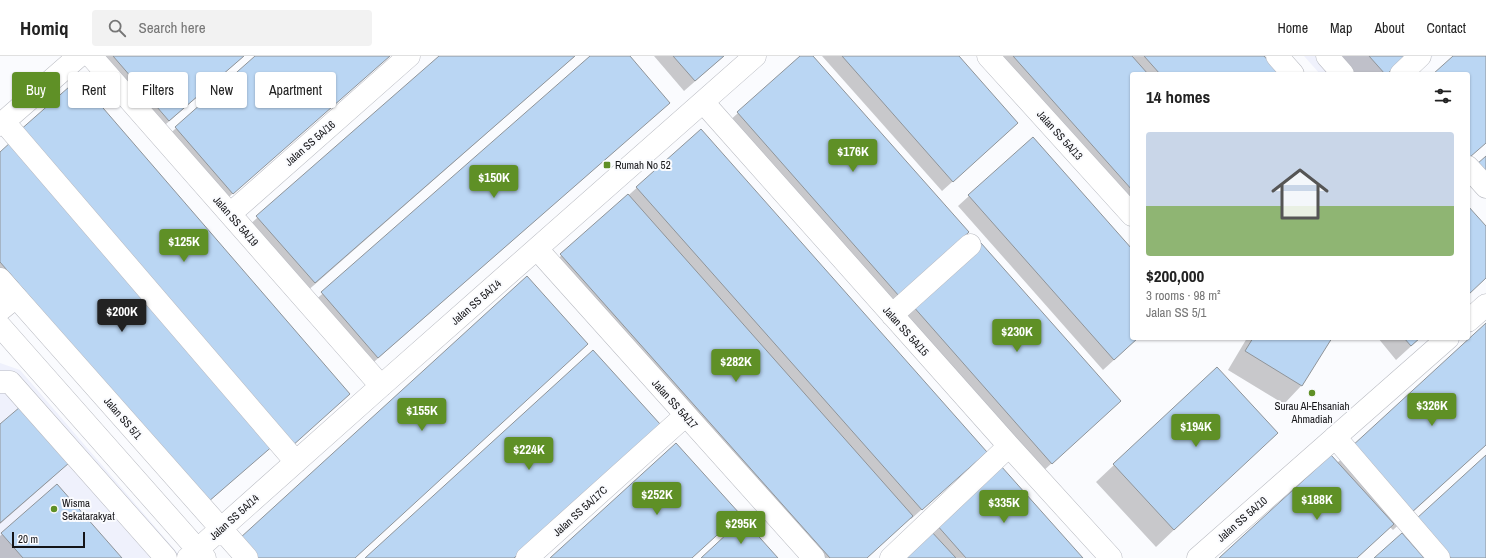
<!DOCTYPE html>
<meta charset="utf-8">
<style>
:root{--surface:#fff;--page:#f2f2f2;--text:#222;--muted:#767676;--line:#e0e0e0;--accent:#5f9026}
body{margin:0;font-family:"Archivo Narrow",sans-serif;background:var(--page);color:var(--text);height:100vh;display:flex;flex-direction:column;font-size:15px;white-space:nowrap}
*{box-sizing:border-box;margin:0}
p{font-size:13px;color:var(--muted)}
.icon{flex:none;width:22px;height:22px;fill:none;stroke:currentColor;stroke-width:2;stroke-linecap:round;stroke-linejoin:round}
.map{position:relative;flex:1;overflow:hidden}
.side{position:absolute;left:1130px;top:16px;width:340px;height:268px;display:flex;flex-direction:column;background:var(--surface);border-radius:4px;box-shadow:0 1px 3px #0004}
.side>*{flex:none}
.banner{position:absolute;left:12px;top:16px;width:380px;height:36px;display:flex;gap:8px}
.scale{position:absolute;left:12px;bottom:10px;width:73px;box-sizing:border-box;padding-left:4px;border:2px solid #141417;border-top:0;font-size:11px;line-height:14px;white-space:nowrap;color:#141417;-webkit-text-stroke:3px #fafbfe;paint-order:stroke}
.price{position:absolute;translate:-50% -34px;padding:0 9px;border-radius:4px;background:var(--accent);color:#fff;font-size:13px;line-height:26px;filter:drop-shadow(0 1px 2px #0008)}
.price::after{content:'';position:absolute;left:50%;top:24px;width:12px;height:9px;margin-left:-6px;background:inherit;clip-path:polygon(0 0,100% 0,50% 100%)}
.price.current{background:#222;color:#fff}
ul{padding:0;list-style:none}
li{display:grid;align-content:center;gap:8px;height:212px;padding:0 16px}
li+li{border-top:1px solid var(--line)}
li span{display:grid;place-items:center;height:124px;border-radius:4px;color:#555}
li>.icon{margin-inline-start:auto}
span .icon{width:72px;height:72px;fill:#fffc;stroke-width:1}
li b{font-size:17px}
h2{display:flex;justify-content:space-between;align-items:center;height:48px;padding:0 16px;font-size:17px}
.chip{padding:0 14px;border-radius:4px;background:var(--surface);box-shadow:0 1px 3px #0004;font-size:14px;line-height:36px}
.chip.current{background:var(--accent);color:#fff}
header{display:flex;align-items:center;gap:24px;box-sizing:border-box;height:56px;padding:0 20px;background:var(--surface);border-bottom:1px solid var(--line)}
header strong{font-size:19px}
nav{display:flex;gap:22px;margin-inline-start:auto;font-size:14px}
.search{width:280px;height:36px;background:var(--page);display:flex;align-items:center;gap:10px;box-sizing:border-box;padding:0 14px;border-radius:4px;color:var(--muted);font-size:15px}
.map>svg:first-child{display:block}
.built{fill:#eff1fc}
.shadow{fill:#0003}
.building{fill:#bad6f3;stroke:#8f9499}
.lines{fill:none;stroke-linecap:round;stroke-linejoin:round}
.minor-casing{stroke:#b8bac1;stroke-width:23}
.minor{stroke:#fff;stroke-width:22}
.poi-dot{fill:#5f9026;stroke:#fafbfe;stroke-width:1.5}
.labels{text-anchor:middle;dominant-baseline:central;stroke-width:4;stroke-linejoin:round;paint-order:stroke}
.street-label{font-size:11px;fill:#141417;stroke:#fafbfe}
.poi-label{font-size:11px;fill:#141417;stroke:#fafbfe;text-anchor:start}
</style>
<header>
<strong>Homiq</strong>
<div class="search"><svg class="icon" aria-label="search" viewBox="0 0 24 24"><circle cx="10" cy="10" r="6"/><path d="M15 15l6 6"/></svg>Search here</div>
<nav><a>Home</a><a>Map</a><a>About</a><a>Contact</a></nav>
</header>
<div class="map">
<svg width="1486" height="502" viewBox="0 0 1486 502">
<rect width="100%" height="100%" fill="#fafbfe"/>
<path class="built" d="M1304 0H1433L1413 18H1320Z
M0 307 20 314 182 502H0Z"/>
<path class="shadow" d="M97 0H244L158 75Z
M257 0H390L222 147 165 82Z
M440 0H575L305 237 247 171Z
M592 0H628L658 57 367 312 312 247Z
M654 0H724L684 35Z
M801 0H812L958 187 889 249 727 67Z
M822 0H958L1007 77 942 135Z
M994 0H1263L1279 18H1132V156Z
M1336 0H1408L1388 18H1352Z
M701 74 975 406 911 463 910 462 867 502H811L551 209Z
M1033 82 1132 195V282H1138L1103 314 958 150Z
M0 97 349 338 280 400 271 390 197 456 0 228Z
M912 250 1120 345 1041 417 902 260Z
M1486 269V389L1393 474 1390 471 1357 502H1220L1337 407Z
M1247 282H1331L1301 330 1284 348 1228 314Z
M1378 282H1420L1396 304Z
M587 288 354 502H238Z
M0 370 68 407 50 424 0 468Z
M1258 394 1156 491 1096 426 1114 409Z
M1486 400V502H1376L1402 479Z
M57 429 121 502H0V480Z
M937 469 1082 502H900Z"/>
<path class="building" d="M113 0H244L169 65Z
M255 0H390L233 138 175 71Z
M439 0H575L315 227 256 160Z
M590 0H630L670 47 378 302 321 236Z
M673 0H724L695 25Z
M800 0H813L969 176 899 240 737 56Z
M842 0H959L1018 67 953 126Z
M1013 0H1132L1148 18H1132V134Z
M1144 0H1264L1280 18H1160Z
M1369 0H1407L1387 18H1385Z
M1453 0H1486V87L1470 101 1468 99V18H1433Z
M78 23 350 338 291 391 18 76Z
M701 73 987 396 922 454 636 131Z
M1033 81 1132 193V282H1138L1114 304 968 139Z
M12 85 275 388 208 446 0 206V96Z
M1486 100V119L1477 108Z
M628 138 913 460 867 502H830L560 198Z
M1468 150 1486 170V222L1468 239Z
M981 187 1121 345 1052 408 912 249Z
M527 220 588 288 355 502H258L240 482Z
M1486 267V389L1411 457 1351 391Z
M1253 282H1332L1302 330 1245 295Z
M1404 282H1420L1411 290Z
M593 294 660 368 514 502H365Z
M1217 311 1278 377 1174 474 1113 408Z
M20 351 69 407 0 467V368Z
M676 387 740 458 692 502H550Z
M1331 399 1394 468 1357 502H1219Z
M1486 399V502H1451L1416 463Z
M1001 410 1083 502H966L936 468Z
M57 428 122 502H23L1 477Z
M743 463 778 502H701Z
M930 474 956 502H899Z
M1402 477 1424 502H1374Z"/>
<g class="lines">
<g class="minor-casing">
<path id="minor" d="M91 0 381 330
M988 0 1132 159
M1277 0 1293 18
M1327 0 1343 18
M1401 18 1420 0
M703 46 1009 390 1111 502
M4 66 296 406
M0 69 79 0
M1468 111 1486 131
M230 158 409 0
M537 193 814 502
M0 223 247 502
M0 254 16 241
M892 259 970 189
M1468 265 1486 249
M0 270 205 502
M0 326H10L166 502
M1335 381 1439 502
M188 502 381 330 755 0
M527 502 686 359
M891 502 1009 390
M1198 502 1448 282"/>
</g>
<use href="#minor" class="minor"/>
</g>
<g class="poi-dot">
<rect x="603" y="105" width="8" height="8" rx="2"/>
<circle cx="1312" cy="337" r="4"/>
<circle cx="54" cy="453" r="4"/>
</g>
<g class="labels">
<g class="street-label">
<text transform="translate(1060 79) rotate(48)">Jalan SS 5A/13</text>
<text transform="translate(310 87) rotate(-41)">Jalan SS 5A/16</text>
<text transform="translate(236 165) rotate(49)">Jalan SS 5A/19</text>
<text transform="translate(476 246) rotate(-41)">Jalan SS 5A/14</text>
<text transform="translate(906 275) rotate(48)">Jalan SS 5A/15</text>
<text transform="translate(675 348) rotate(48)">Jalan SS 5A/17</text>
<text transform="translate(123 362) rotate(49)">Jalan SS 5/1</text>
<text transform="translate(580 455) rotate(-42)">Jalan SS 5A/17C</text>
<text transform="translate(234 461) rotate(-42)">Jalan SS 5A/14</text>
<text transform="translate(1242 463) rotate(-41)">Jalan SS 5A/10</text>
</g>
<g class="poi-label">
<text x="615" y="109">Rumah No 52</text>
<text x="1312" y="350" text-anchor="middle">Surau Al-Ehsaniah<tspan x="1312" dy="13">Ahmadiah</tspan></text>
<text x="62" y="447">Wisma<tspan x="62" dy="13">Sekatarakyat</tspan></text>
</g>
</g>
</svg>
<div class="scale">20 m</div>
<b class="price" style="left:853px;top:117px">$176K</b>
<b class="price" style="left:494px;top:143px">$150K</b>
<b class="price" style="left:184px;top:207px">$125K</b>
<b class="price current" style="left:122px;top:277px">$200K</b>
<b class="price" style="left:1017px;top:297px">$230K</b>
<b class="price" style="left:736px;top:327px">$282K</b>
<b class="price" style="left:1432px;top:371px">$326K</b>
<b class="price" style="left:422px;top:376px">$155K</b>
<b class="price" style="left:1196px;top:392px">$194K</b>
<b class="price" style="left:529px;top:415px">$224K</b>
<b class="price" style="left:657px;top:460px">$252K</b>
<b class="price" style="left:1317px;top:465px">$188K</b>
<b class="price" style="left:1004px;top:468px">$335K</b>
<b class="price" style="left:741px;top:489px">$295K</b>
<div class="banner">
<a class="chip current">Buy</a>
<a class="chip">Rent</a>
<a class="chip">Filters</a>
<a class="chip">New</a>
<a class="chip">Apartment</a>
</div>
<section class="side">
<h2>14 homes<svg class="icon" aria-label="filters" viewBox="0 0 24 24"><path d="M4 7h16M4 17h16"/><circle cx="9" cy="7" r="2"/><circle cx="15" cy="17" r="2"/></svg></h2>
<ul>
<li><span style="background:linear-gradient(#c9d6e8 60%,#8fb573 0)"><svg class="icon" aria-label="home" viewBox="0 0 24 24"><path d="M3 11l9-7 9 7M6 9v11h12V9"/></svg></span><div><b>$200,000</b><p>3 rooms · 98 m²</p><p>Jalan SS 5/1</p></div></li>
</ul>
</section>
</div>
